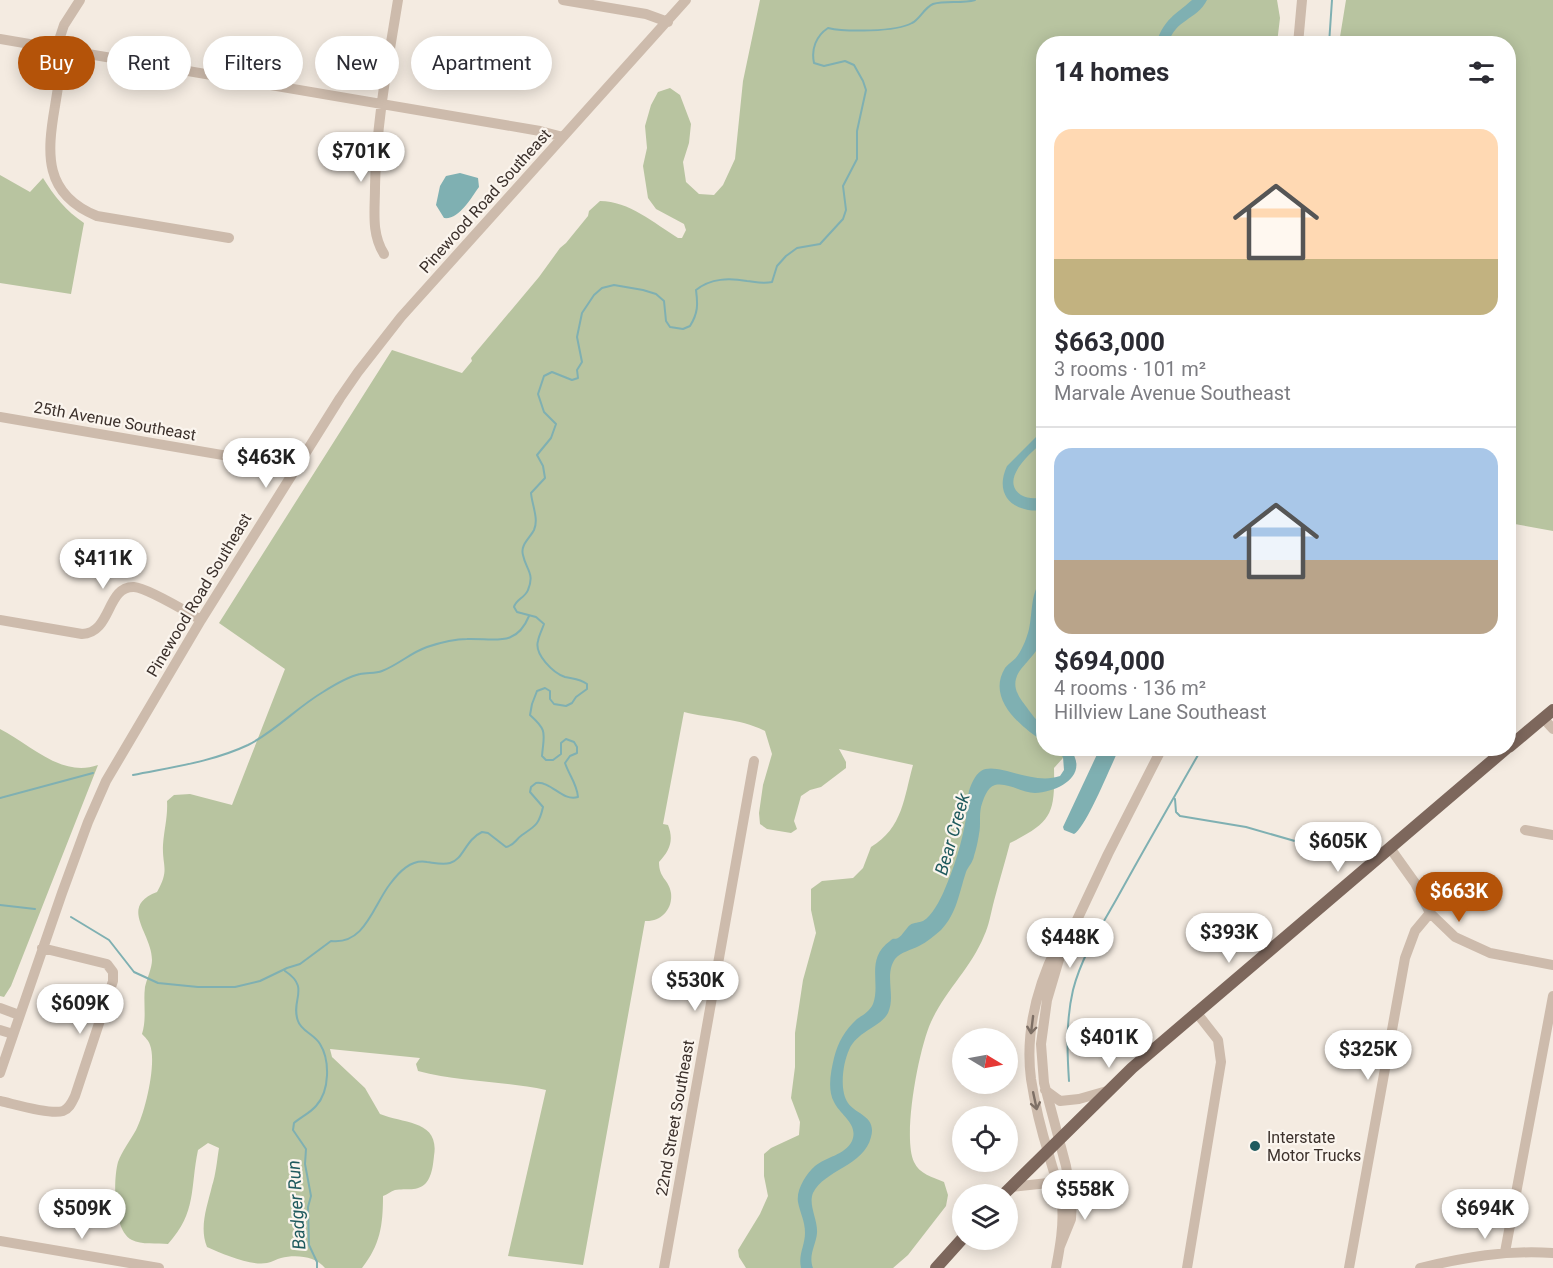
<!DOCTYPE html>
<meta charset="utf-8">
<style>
:root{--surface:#fff;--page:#f7f7f7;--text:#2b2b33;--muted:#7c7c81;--line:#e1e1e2;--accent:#b45309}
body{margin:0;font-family:Roboto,sans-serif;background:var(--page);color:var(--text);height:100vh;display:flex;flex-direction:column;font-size:22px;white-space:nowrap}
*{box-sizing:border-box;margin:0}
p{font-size:20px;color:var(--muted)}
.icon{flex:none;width:33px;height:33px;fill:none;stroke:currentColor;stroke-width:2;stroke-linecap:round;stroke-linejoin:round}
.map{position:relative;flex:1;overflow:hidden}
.side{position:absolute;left:1036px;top:36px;width:480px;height:720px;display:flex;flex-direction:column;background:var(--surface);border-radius:24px;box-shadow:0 3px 15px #0003}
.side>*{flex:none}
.top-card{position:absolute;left:18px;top:36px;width:570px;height:54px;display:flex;gap:12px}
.needle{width:39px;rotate:100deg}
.buttons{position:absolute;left:952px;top:1028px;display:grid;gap:12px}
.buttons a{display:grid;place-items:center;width:66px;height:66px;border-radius:50%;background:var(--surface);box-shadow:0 3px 15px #0003;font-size:30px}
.price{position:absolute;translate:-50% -51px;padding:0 14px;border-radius:21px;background:#fff;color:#222;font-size:20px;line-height:39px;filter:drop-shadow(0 2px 3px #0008)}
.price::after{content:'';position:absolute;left:50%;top:36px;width:18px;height:14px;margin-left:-9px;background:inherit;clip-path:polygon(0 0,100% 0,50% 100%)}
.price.selected{background:var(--accent);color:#fff}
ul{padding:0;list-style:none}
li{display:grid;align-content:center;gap:12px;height:318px;padding:0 18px}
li+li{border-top:2px solid var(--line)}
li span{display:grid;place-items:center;height:186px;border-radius:18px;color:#555}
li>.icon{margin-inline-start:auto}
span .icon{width:108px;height:108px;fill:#fffc;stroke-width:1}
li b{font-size:26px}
h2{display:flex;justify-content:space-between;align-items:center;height:72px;padding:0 18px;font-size:26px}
.pill{padding:0 21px;border-radius:27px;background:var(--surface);box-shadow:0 3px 15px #0003;font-size:21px;line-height:54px}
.pill.selected{background:var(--accent);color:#fff}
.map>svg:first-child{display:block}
.green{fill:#b8c4a0}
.water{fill:#7fb0b2}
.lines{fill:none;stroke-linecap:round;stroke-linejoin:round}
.stream{stroke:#7fb0b2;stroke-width:2}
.minor{stroke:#cdbbac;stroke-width:10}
.major{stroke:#7d675c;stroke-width:12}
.oneway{stroke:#7d6f65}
.poi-dot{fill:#1f5a5e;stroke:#fbf5ee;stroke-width:2}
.labels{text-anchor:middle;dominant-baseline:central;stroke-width:4.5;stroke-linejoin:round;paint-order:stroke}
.street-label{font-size:16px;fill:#3b302b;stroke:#fbf5ee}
.poi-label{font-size:16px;fill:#3b302b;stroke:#fbf5ee;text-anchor:start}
.water-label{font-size:18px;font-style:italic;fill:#1f5a5e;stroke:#fbf5ee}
</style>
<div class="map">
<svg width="1553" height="1268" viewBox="0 0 1553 1268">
<rect width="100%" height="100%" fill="#f4ebe1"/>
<path class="green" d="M760 0H1277L1280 18 1277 43 1044 44V748L1071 749 1054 768C1055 814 1052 822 1010 843 1005 862 999 882 994 901 991 912 989 926 984 936 971 968 945 991 931 1022 919 1048 902 1136 914 1162 919 1174 933 1177 944 1182L948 1195 946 1206 908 1255 893 1268H746L739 1257 738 1250 760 1214 768 1196 764 1176V1154L771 1148 799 1135 800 1122 791 1098 795 1067V1033L803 980 816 933 811 910V889L822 881 853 878 863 868 871 847C903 828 904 797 913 765L839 749 846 762V768L821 787 810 790 801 796 794 821 797 829 791 833 767 829 760 824 759 813 763 785 772 754 765 731C740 718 711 719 684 712L663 824 668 825C674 840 670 850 659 862 659 879 669 879 671 893 673 909 661 922 645 921L583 1265 508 1256 546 1090C504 1081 460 1082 418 1071L416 1064 420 1058 330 1049 332 1057 365 1088 380 1114C404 1124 440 1120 434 1156 433 1165 432 1176 426 1183 418 1192 406 1188 395 1190 391 1191 387 1195 383 1196 383 1226 380 1245 362 1268H325C316 1256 295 1254 281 1258 277 1259 272 1262 267 1263 250 1266 223 1254 207 1247 199 1227 207 1207 212 1186 216 1174 217 1160 219 1148L208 1143 198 1150C190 1188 197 1212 168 1244 158 1243 141 1245 132 1240 113 1231 113 1180 118 1162 122 1151 130 1141 136 1130 145 1113 157 1063 150 1045 149 1041 145 1037 142 1034 147 1018 143 1003 145 987 147 978 152 968 152 960 152 933 118 907 157 892 170 869 162 867 163 845 164 830 168 816 167 801L174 795 190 794 232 805 285 669 219 623 392 350 462 373 472 361 471 358 539 277 560 248 566 243 588 216 589 211 600 201C629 201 654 223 678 238H682L686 230 684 224 656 209 648 198 643 166 647 148 645 126 651 105 658 92 670 88 680 95 691 124 689 143 683 162 686 182 699 194 714 195 723 185 735 159 743 81Z
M1346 0H1553V531L1509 523V44L1339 43Z
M0 175 30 192 43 178C54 196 66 211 84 223L71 294 0 283Z
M0 729C30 744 61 778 98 765L11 986 4 997 0 996Z"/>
<path class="water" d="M1192 0H1207C1197 20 1174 20 1169 43H1156C1165 18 1174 16 1192 0Z
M460 173 478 178 479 187C471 198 459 220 444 218L436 205 440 186 446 176Z
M1044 429V441C1033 451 998 479 1021 495 1028 499 1036 499 1044 497V510C1015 514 993 496 1007 466Z
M1044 577C1044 595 1047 616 1044 633 1038 665 997 671 1025 705 1031 713 1036 721 1044 726V742C1021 727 986 699 1005 668 1009 663 1015 660 1018 655 1023 648 1027 637 1029 629 1033 612 1030 590 1044 577Z
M1100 748 1119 749C1111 765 1086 828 1074 834L1064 830 1063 827Z
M1053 749H1070C1090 775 1059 792 1035 793 1022 793 1008 782 995 785 987 787 983 800 981 807 979 816 981 825 979 834 978 841 976 850 974 856 973 862 968 867 966 872 959 893 957 913 941 930 934 936 927 942 919 946 911 950 901 952 895 959 884 975 896 996 888 1013 881 1027 857 1031 849 1050 843 1063 839 1090 848 1103 855 1114 877 1116 871 1137 864 1166 824 1170 813 1193 808 1205 818 1220 817 1233 816 1245 808 1255 813 1268H801C798 1255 805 1245 805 1233 805 1221 800 1213 798 1202 796 1190 806 1174 815 1166 826 1157 845 1155 852 1141 859 1124 840 1115 834 1102 827 1089 831 1071 834 1058 838 1042 845 1030 857 1019 863 1015 870 1011 873 1004 881 983 865 959 890 941 894 937 893 940 898 938 903 935 906 928 910 925 914 922 919 923 923 921 932 916 940 900 944 891 954 868 962 843 966 818 967 809 967 799 969 791 971 784 975 775 981 771 997 761 1032 786 1060 776L1064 770 1063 757Z"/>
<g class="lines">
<path class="stream" d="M1329 44 1332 0
M133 775C172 767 212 762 248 745 276 731 296 708 323 692 334 685 347 677 360 674 367 672 375 674 382 671 398 665 410 653 427 647 439 643 453 639 467 639 494 638 516 648 529 616
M0 798 93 773
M1175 799 1176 812 1180 816 1246 827 1326 850
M0 905 35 909
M71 917 109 940 134 972 158 983 198 987H235L260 981 287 968 300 964 331 941C365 945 373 906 390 884 399 872 411 859 427 862 435 863 443 865 450 863 464 859 465 840 482 832L488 833 506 847C514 846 515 840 522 835 535 826 539 825 543 807L530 792 531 787 536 783C552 781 562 802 578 797 577 784 569 775 565 763L570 756 577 753V747L574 742 566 739 561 743V754L553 760H546L542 756C544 733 548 731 530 715L532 704 537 691 545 688 550 691V699L554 704 566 706 572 703 576 697 587 689V684C579 678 573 679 565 677 553 673 534 654 538 641 539 635 542 630 544 624L536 617 517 612 514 607C516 599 525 598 528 590 535 573 526 570 523 555 520 545 530 538 534 530 539 519 532 505 531 493L545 478 543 466 537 455 551 438 556 424 544 412 538 394 544 376 552 372 572 380 578 378 577 370 582 362 577 337 582 313 594 295 602 288 614 285 643 290 656 294 664 301 666 321 670 327 683 329 690 326C698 313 698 305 696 290 711 278 729 278 747 281 756 282 763 284 772 282L777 266 786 256 797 248 820 244 843 219 846 210 843 186 857 159V131L866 90 863 81 854 65 845 61 824 66 814 63C811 49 816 36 828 28 845 32 896 32 912 23 920 19 924 8 933 4 946 0 961 4 975 0
M285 971C311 988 290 1000 298 1021 301 1031 314 1034 320 1044 330 1060 330 1091 316 1106 310 1113 301 1117 294 1123L293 1130 306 1149 305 1164 311 1196 308 1207 309 1245 317 1262V1268
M1069 1081C1067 1051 1066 1020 1073 990 1081 958 1100 928 1116 900 1144 849 1173 799 1202 748"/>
<path class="minor" d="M563 0 646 14 668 22
M0 39 540 131 563 137
M1298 44 1302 0
M56 49 64 25 80 0
M64 50C61 69 58 87 55 106 47 153 43 194 97 216L229 238
M384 254C371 233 375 211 375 187 376 124 388 62 398 0
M0 417 281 465 295 470
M0 620 82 634C112 633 106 586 134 587 148 588 187 612 201 620
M1543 718 1553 729
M1525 830 1553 835
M1390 848 1415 883 1430 913 1455 937 1490 953 1553 965
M0 1008 19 1015
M0 1030 13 1034
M0 1073 62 893 88 822 106 781 201 620 340 398 358 372 401 317 686 0
M1045 1090 1060 1101 1079 1099 1107 1091
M0 1101C14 1104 50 1115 63 1111 70 1108 72 1102 75 1096L113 981V972L107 964 42 948
M1012 1187 1048 1183 1058 1187
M0 1241 159 1268
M1060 1246 1071 1219 1072 1201 1066 1166 1044 1083 1041 1044 1047 1000 1060 956 1108 854 1162 748
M1505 1252 1553 996
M664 1268 754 761
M1056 1268C1060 1247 1064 1225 1062 1204 1060 1188 1053 1171 1049 1155 1041 1130 1035 1105 1031 1079 1025 1033 1037 987 1057 946
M1187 1268 1221 1062 1218 1040 1196 1012
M1349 1268 1405 958 1415 931 1430 913
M1420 1268C1466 1257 1505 1250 1553 1253"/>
<path class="major" d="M1509 747 1553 710
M1004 1194 1132 1068 1507 748
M936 1268 963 1238"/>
</g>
<defs><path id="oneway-shaft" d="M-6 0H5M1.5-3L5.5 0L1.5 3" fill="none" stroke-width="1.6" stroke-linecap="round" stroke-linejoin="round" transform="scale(1.5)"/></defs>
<g class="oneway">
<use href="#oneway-shaft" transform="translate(1032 1025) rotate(97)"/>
<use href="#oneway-shaft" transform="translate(1035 1101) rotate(78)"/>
</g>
<circle class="poi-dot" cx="1255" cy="1146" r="6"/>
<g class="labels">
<g class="street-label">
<text transform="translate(485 201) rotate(-48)">Pinewood Road Southeast</text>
<text transform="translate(115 421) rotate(10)">25th Avenue Southeast</text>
<text transform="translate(199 595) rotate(-59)">Pinewood Road Southeast</text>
<text transform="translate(675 1118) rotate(-80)">22nd Street Southeast</text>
</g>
<g class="poi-label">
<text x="1267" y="1137">Interstate<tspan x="1267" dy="18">Motor Trucks</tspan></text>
</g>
<g class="water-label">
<text transform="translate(952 834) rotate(-74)">Bear Creek</text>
<text transform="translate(296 1205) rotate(-94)">Badger Run</text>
</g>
</g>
</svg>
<div class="buttons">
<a><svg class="needle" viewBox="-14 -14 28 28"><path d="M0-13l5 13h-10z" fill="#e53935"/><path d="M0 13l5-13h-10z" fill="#7c7c81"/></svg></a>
<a><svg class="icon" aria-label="locate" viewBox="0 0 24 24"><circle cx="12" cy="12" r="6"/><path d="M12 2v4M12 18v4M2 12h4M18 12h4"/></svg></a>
<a><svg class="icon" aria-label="layers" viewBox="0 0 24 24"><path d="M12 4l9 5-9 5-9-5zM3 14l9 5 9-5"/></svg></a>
</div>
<b class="price" style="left:361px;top:183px">$701K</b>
<b class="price" style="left:266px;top:489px">$463K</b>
<b class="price" style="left:103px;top:590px">$411K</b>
<b class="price" style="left:1338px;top:873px">$605K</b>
<b class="price selected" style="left:1459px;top:923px">$663K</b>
<b class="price" style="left:1229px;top:964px">$393K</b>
<b class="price" style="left:1070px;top:969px">$448K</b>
<b class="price" style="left:695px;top:1012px">$530K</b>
<b class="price" style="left:80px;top:1035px">$609K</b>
<b class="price" style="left:1109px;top:1069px">$401K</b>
<b class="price" style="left:1368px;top:1081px">$325K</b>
<b class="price" style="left:1085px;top:1221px">$558K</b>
<b class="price" style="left:82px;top:1240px">$509K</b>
<b class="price" style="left:1485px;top:1240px">$694K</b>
<div class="top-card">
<a class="pill selected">Buy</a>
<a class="pill">Rent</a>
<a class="pill">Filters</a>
<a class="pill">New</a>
<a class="pill">Apartment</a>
</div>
<section class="side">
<h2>14 homes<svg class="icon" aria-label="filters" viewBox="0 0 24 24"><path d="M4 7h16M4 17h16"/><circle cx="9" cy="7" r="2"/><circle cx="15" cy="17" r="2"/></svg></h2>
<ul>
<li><span style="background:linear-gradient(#ffd9b3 70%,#c2b280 0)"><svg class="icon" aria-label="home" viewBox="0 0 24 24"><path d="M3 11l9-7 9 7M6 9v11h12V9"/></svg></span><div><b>$663,000</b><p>3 rooms · 101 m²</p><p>Marvale Avenue Southeast</p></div></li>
<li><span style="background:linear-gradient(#a9c7e8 60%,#b9a48a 0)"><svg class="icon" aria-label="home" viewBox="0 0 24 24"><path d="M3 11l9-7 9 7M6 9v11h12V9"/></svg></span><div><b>$694,000</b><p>4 rooms · 136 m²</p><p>Hillview Lane Southeast</p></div></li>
</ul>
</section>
</div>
